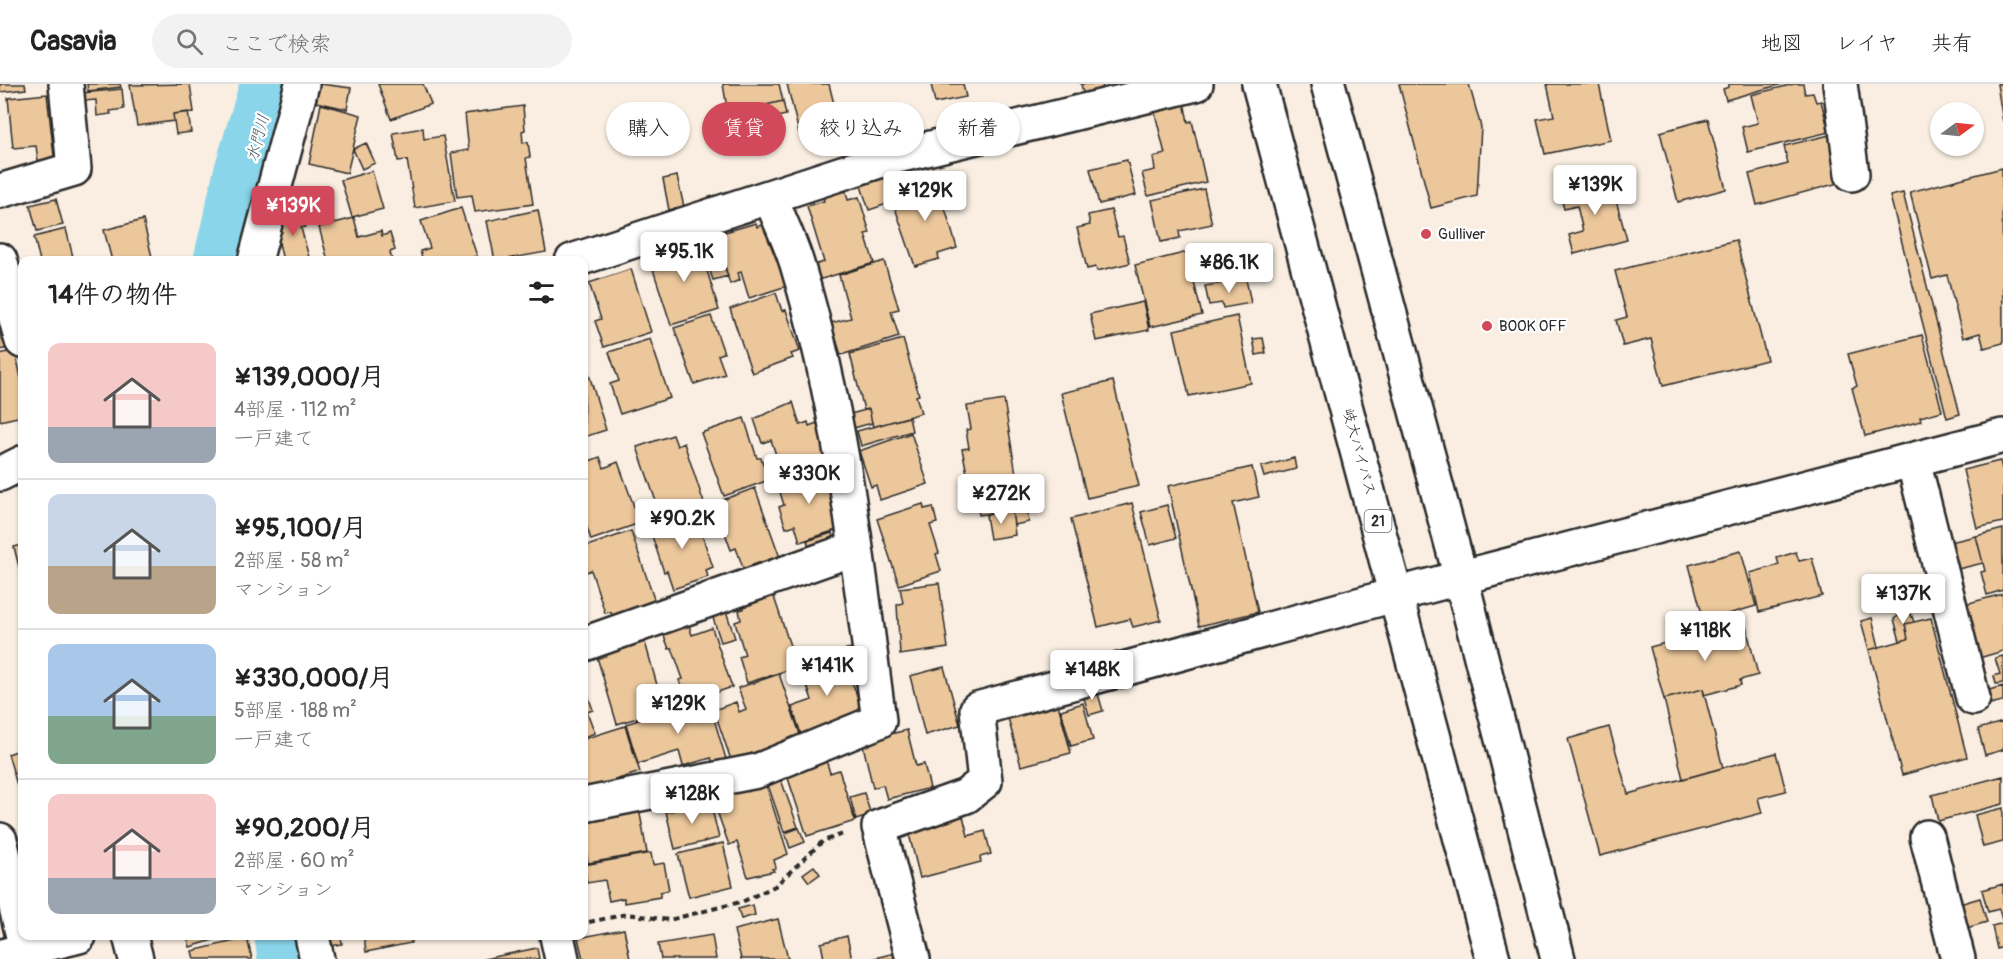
<!DOCTYPE html>
<html lang="ja">
<meta charset="utf-8">
<style>
:root{--surface:#fff;--page:#f2f2f2;--text:#222;--muted:#767676;--line:#e0e0e0;--accent:#d1495b}
body{margin:0;font-family:Pangolin,"Klee One",sans-serif;background:var(--page);color:var(--text);height:100vh;display:flex;flex-direction:column;font-size:22px;white-space:nowrap}
*{box-sizing:border-box;margin:0}
p{font-size:20px;color:var(--muted)}
.icon{flex:none;width:33px;height:33px;fill:none;stroke:currentColor;stroke-width:2;stroke-linecap:round;stroke-linejoin:round}
.map{position:relative;flex:1;overflow:hidden}
.details{position:absolute;left:18px;top:172px;width:570px;height:684px;display:flex;flex-direction:column;background:var(--surface);border-radius:12px;box-shadow:0 2px 4px #0004}
.details>*{flex:none}
.hud{position:absolute;left:606px;top:18px;width:570px;height:54px;display:flex;gap:12px}
.needle{width:39px;rotate:75deg}
.controls{position:absolute;left:1930px;top:18px;display:grid;gap:12px}
.controls a{display:grid;place-items:center;width:54px;height:54px;border-radius:50%;background:var(--surface);box-shadow:0 2px 4px #0004;font-size:30px}
.price{position:absolute;translate:-50% -51px;padding:0 14px;border-radius:6px;background:#fff;color:#222;font-size:20px;line-height:39px;filter:drop-shadow(0 2px 3px #0008)}
.price::after{content:'';position:absolute;left:50%;top:36px;width:18px;height:14px;margin-left:-9px;background:inherit;clip-path:polygon(0 0,100% 0,50% 100%)}
.price.on{background:var(--accent);color:#fff}
ul{padding:0;list-style:none}
li{display:flex;align-items:center;gap:18px;height:150px;padding:0 30px}
li+li{border-top:2px solid var(--line)}
li span{display:grid;place-items:center;flex:none;width:168px;height:120px;border-radius:12px;color:#555}
li>.icon{margin-inline-start:auto}
span .icon{width:72px;height:72px;fill:#fffc;stroke-width:1}
li b{font-size:26px}
h2{display:flex;justify-content:space-between;align-items:center;height:72px;padding:0 30px;font-size:26px}
.chip{padding:0 21px;border-radius:27px;background:var(--surface);box-shadow:0 2px 4px #0004;font-size:21px;line-height:54px}
.chip.on{background:var(--accent);color:#fff}
header{display:flex;align-items:center;gap:36px;box-sizing:border-box;height:84px;padding:0 30px;background:var(--surface);border-bottom:2px solid var(--line)}
header strong{font-size:28px}
nav{display:flex;gap:33px;margin-inline-start:auto;font-size:21px}
.search{width:420px;height:54px;background:var(--page);display:flex;align-items:center;gap:15px;box-sizing:border-box;padding:0 21px;border-radius:33px;color:var(--muted);font-size:22px}
.map>svg:first-child{display:block}
.lines{fill:none;stroke-linecap:round;stroke-linejoin:round}
.river{stroke:#8ad5ea;stroke-width:63}
.building{fill:#ecc79c;stroke:#2b2b2b;stroke-width:1.5}
.minor-casing{stroke:#2b2b2b;stroke-width:38}
.trunk-casing{stroke:#2b2b2b;stroke-width:38}
.path{stroke:#2b2b2b;stroke-width:4;stroke-dasharray:6 4.5;stroke-linecap:butt}
.minor{stroke:#fff;stroke-width:33}
.trunk{stroke:#fff;stroke-width:33}
.poi-dot{fill:#d1495b;stroke:#fff;stroke-width:2}
.labels{text-anchor:middle;dominant-baseline:central;stroke-width:4.5;stroke-linejoin:round;paint-order:stroke}
.shield{fill:#fff;stroke:#6b6b6b;stroke-width:1.5}
.shield-label{font-size:14px;font-weight:bold;fill:#2b2b2b}
.poi-label{font-size:15px;fill:#2b2b2b;stroke:#fff;text-anchor:start}
.street-label{font-size:15px;fill:#2b2b2b;stroke:#fff}
.water-label{font-size:16px;font-style:italic;fill:#485e64;stroke:#fff}
</style>
<header>
<strong>Casavia</strong>
<div class="search"><svg class="icon" aria-label="search" viewBox="0 0 24 24"><circle cx="10" cy="10" r="6"/><path d="M15 15l6 6"/></svg>ここで検索</div>
<nav><a>地図</a><a>レイヤ</a><a>共有</a></nav>
</header>
<div class="map">
<svg width="2003" height="875" viewBox="0 0 2003 875">
<rect width="100%" height="100%" fill="#f9eee1"/>
<filter id="ink" filterUnits="userSpaceOnUse"><feTurbulence type="fractalNoise" baseFrequency=".0167" numOctaves="2"/><feDisplacementMap in="SourceGraphic" scale="12" xChannelSelector="R" yChannelSelector="G"/><feConvolveMatrix kernelMatrix="1 2 1 2 8 2 1 2 1" color-interpolation-filters="sRGB"/></filter>
<g filter="url(#ink)">
<g class="lines">
<path class="river" d="M225 177 245 90 272 0
M286 852 289 875"/>
</g>
<path class="building" d="M0 0H25L26 5 0 8Z
M87 0H120L121 3 88 7Z
M190 0 194 28 173 30 174 37 137 42 130 1Z
M320 0 351 4 347 25 316 18Z
M378 0H423L431 20 391 35Z
M723 0H779L783 17 728 30Z
M787 0H829L841 48 818 53 816 44 799 49Z
M931 0H963L966 13 935 19Z
M1081 0H1102L1103 6 1083 9Z
M1399 0H1469L1481 43 1477 112 1431 124Z
M1547 0H1599L1611 56 1545 70 1537 35 1554 32Z
M1729 0H1782L1726 16 1723 5 1729 3Z
M1794 0H1803L1805 10 1813 9 1816 18 1821 17 1829 48 1748 68 1742 43 1758 39 1751 11Z
M1997 0H2003V38Z
M122 5 124 25 110 27 111 30 97 32 96 16 83 17 82 9Z
M47 10 55 81 39 83 36 62 13 64 8 14Z
M783 17 786 31 731 44 728 30Z
M1184 18 1188 38 1192 37 1206 98 1148 112 1142 89 1155 86 1153 73 1165 70 1154 25Z
M321 20 361 31 347 89 309 80Z
M523 22 525 46 522 47 523 59 528 58 530 73 526 74 533 120 475 128 472 111 457 113 451 69 469 66 465 30Z
M188 28 191 48 176 50 173 30Z
M1708 35 1726 105 1678 118 1660 48Z
M423 44 424 55 443 52 455 117 415 124 407 76 398 77 393 49Z
M1834 50 1846 97 1757 121 1749 90 1788 80 1784 62Z
M366 59 375 79 362 85 353 65Z
M1127 76 1136 111 1099 120 1090 85Z
M2002 84 2003 259 1984 264 1980 249 1963 254 1947 191 1932 195 1910 108Z
M372 87 383 125 352 133 341 96Z
M677 92 684 123 669 126 663 95Z
M885 94 893 118 869 126 861 102Z
M936 94 957 164 938 170 939 175 915 182 893 118 906 115 903 104Z
M1610 95 1627 156 1574 170 1569 151 1583 147 1577 122 1564 125 1560 109Z
M845 104 848 116 859 113 870 149 865 150 874 179 815 197 811 182 824 178 807 122 824 117 822 111Z
M1204 105 1212 140 1179 147 1180 154 1161 158 1152 116Z
M1903 109 1960 330 1947 334 1890 112Z
M56 115 63 141 37 147 30 121Z
M301 124 305 143 301 144 310 177H283L277 150 282 148 278 130Z
M461 124 477 172 461 177H423L420 167 430 164 421 137Z
M538 126 546 168 495 177 487 137Z
M1111 126 1118 153 1123 152 1130 179 1097 187 1096 183 1087 185 1077 144 1090 141 1088 131Z
M354 134 359 153 381 147 382 152 390 149 395 166 390 168 392 177H328L319 143Z
M143 136 153 177H112L104 146Z
M756 139 757 143 763 140 767 150 770 149 787 202 749 214 741 188 738 189 740 196 730 200 715 151Z
M66 145 74 177H40L34 153Z
M716 154 728 192 713 196 701 159Z
M1736 156 1767 276 1663 302 1651 255 1623 262 1616 236 1627 233 1615 187Z
M698 157 719 226 671 241 649 173Z
M1192 167 1197 189 1192 190 1202 231 1150 243 1135 181Z
M884 177 899 225 891 227 899 253 841 271 831 239 851 234 839 191Z
M631 185 651 248 604 263 595 237 601 235 589 199Z
M1246 195 1251 219 1223 224 1222 219 1209 221 1205 202Z
M776 209 782 227 786 226 800 267 791 270 793 274 752 289 730 225Z
M1143 218 1149 246 1096 257 1090 230Z
M711 232 724 269 718 271 725 290 694 300 674 244Z
M1237 232 1251 299 1189 312 1174 246Z
M0 239 8 264 0 266Z
M1922 251 1942 327 1920 333 1921 337 1865 352 1852 304 1857 302 1848 270Z
M1263 254 1266 269 1256 271 1253 255Z
M650 255 670 314 620 330 610 300 619 297 609 268Z
M903 255 919 311 916 312 921 329 873 343 869 325 864 326 850 270Z
M15 266 22 298V332L0 337V270Z
M584 274 606 346 584 353Z
M1113 297 1139 402 1087 414 1061 309Z
M1004 316 1016 390 974 396 973 393 968 394 962 365 969 364 966 346 971 345 967 322Z
M793 318 800 341 808 338 809 342 817 339 829 376 783 392 771 356 762 359 754 335Z
M869 325 872 339 850 345 847 331Z
M909 333 912 347 861 362 857 347Z
M744 334 757 374H761L769 396 724 412 701 349Z
M911 349 928 400 880 416 876 401 871 403 859 367Z
M673 351 677 362 684 359 704 419 682 426 680 419 659 426 637 363Z
M600 373 604 384 618 378 640 439 591 456 584 434V379Z
M1294 374 1296 385 1264 393 1261 383Z
M2000 377 2003 389V438L1977 444 1963 386Z
M824 382 842 444 800 458 795 441 786 444 779 423 784 421 777 399Z
M1252 383 1259 413 1233 419 1258 528 1199 542 1168 402Z
M1021 390 1029 438 1014 441 1012 426 979 431 974 398Z
M755 404 782 479 746 492 736 464 731 466 714 419Z
M1132 419 1161 536 1133 543 1130 535 1098 543 1071 435Z
M923 420 924 425 933 423 937 439 930 441 939 469 936 470 941 487 899 501 877 435Z
M1167 421 1176 454 1150 461 1141 428Z
M1012 426 1015 451 990 455 986 431Z
M694 428 713 483 706 486 708 493 673 505 667 487 664 488 649 443Z
M2003 445V506L1987 511 1981 488 1985 487 1976 452Z
M631 447 655 518 613 536 611 528 605 529 591 486 584 489V463Z
M832 449 836 462 812 470 807 457Z
M1976 452 1983 479 1958 485 1950 458Z
M22 461V495L14 463Z
M1741 467 1756 522 1704 537 1689 481Z
M1796 468 1799 477 1812 474 1822 512 1759 528 1750 489 1779 481 1777 474Z
M939 499 948 564 900 571 897 521 903 519 900 504Z
M773 510 797 583 747 599 739 573 745 571 735 538 741 536 739 526 744 525 743 521Z
M2003 510V567L1979 574 1965 520Z
M725 524 735 554 721 558 711 528Z
M1902 529 1911 530 1914 538 1905 540 1908 555 1900 557 1894 535Z
M1872 534 1879 563 1869 566 1861 537Z
M1931 534 1967 673 1902 691 1869 566 1908 555 1905 540Z
M688 538 692 551 712 544 732 603 687 619 679 596 683 595 672 564 669 565 662 546Z
M1745 538 1758 591 1740 596 1741 601 1704 611 1703 605 1664 615 1650 563Z
M645 558 664 626 617 640 597 573Z
M857 563 861 583 850 585 846 565Z
M842 570 864 631 802 653 792 623 812 616 801 584Z
M2003 572V599L1996 600 1994 592 2000 590 1995 574Z
M944 583 960 641 925 651 910 592Z
M779 590 801 653 731 676 714 626 736 618 739 628 746 625 738 604Z
M584 600 593 626 587 628 595 649 584 653Z
M2003 602V617L1990 620 1986 607Z
M1096 603 1103 627 1089 631 1082 607Z
M1703 605 1723 684 1683 695 1664 615Z
M708 615 726 675 713 680 711 674 683 682 679 667 638 680 626 640Z
M1083 619 1093 656 1071 662 1061 626Z
M1058 620 1071 669 1021 682 1007 630Z
M2003 638V666L1985 671 1978 645Z
M625 642 640 688 584 706V655Z
M1609 643 1628 710 1776 669 1786 707 1758 714 1762 729 1600 772 1568 655Z
M907 646 916 682 924 680 930 704 887 715 883 701 873 704 862 657Z
M22 665V699L17 701 8 670Z
M826 676 830 689 839 686 855 737 807 752 786 688Z
M2003 692V720L1938 737 1932 711Z
M780 693 798 743 784 748 767 698Z
M765 698 788 770 774 776 776 784 772 785 774 787 748 793 737 758 729 761 711 710Z
M864 709 871 731 856 736 850 713Z
M710 717 719 754 675 765 666 728Z
M639 724 647 769 588 779 586 764H584V734Z
M2003 724V758L1983 763 1975 731Z
M963 732 968 752 985 747 991 770 980 773 981 778 920 794 908 746Z
M799 744 805 758 790 764 785 749Z
M723 759 733 802 689 813 678 770Z
M651 769 653 781 664 779 669 806 660 808V813L624 819V814L609 817 605 796 587 799 584 781Z
M814 782 820 790 809 798 803 790Z
M2003 800V835L2002 836 1999 825 1988 828 1982 806Z
M1980 814 1987 838 1963 845 1956 821Z
M753 821 755 831 741 835 738 825Z
M778 835 788 875H741L734 846Z
M2003 839V863L1997 865 1992 842Z
M624 845 630 875H583L578 854Z
M712 851 716 875H661L658 860Z
M187 852H220V854L190 863Z
M328 852H341L342 860 330 862Z
M364 852H420L411 854V859L366 868Z
M847 852 852 875H824L821 859Z
M247 854 252 875H194L192 867Z
M537 864 539 875H484Z
M895 869 896 875H871Z"/>
<g class="lines">
<g class="minor-casing">
<path id="minor" d="M1840 0 1852 90
M0 107 74 85 66 0
M0 176 22 257
M255 177 302 0
M572 177 885 75 1196 0
M1913 376 1973 614
M0 390 22 379
M584 560 856 464
M584 721 757 687 879 637C859 484 842 328 797 180 790 157 779 135 770 113
M1927 753 1958 875
M0 756 26 865 0 873
M130 852 136 875
M312 852 317 875
M557 852 562 875
M26 865 79 852
M913 875 879 743 966 712 985 697 977 625 1398 510 2003 352"/>
</g>
<g class="trunk-casing">
<path id="trunk" d="M1259 0 1493 875
M1328 0 1461 494 1558 875"/>
</g>
<path class="path" d="M589 838 627 830 669 836 744 817 775 802 823 757 846 749"/>
<use href="#minor" class="minor"/>
<use href="#trunk" class="trunk"/>
</g>
</g>
<g class="poi-dot">
<circle cx="1426" cy="150" r="6"/>
<circle cx="1487" cy="242" r="6"/>
</g>
<g class="labels">
<rect class="shield" x="1364.5" y="426" width="27" height="22" rx="4.5"/>
<g class="shield-label">
<text x="1378" y="437">21</text>
</g>
<g class="poi-label">
<text x="1438" y="150">Gulliver</text>
<text x="1499" y="242">BOOK OFF</text>
</g>
<g class="street-label">
<text transform="translate(1359 368) rotate(75)">岐大バイパス</text>
</g>
<g class="water-label">
<text transform="translate(258 54) rotate(-75)">水門川</text>
</g>
</g>
</svg>
<div class="controls">
<a><svg class="needle" viewBox="-14 -14 28 28"><path d="M0-13l5 13h-10z" fill="#e53935"/><path d="M0 13l5-13h-10z" fill="#767676"/></svg></a>
</div>
<b class="price" style="left:1595px;top:132px">¥139K</b>
<b class="price" style="left:925px;top:138px">¥129K</b>
<b class="price on" style="left:293px;top:153px">¥139K</b>
<b class="price" style="left:684px;top:199px">¥95.1K</b>
<b class="price" style="left:1229px;top:210px">¥86.1K</b>
<b class="price" style="left:809px;top:421px">¥330K</b>
<b class="price" style="left:1001px;top:441px">¥272K</b>
<b class="price" style="left:682px;top:466px">¥90.2K</b>
<b class="price" style="left:1903px;top:541px">¥137K</b>
<b class="price" style="left:1705px;top:578px">¥118K</b>
<b class="price" style="left:827px;top:613px">¥141K</b>
<b class="price" style="left:1092px;top:617px">¥148K</b>
<b class="price" style="left:678px;top:651px">¥129K</b>
<b class="price" style="left:692px;top:741px">¥128K</b>
<div class="hud">
<a class="chip">購入</a>
<a class="chip on">賃貸</a>
<a class="chip">絞り込み</a>
<a class="chip">新着</a>
</div>
<section class="details">
<h2>14件の物件<svg class="icon" aria-label="filters" viewBox="0 0 24 24"><path d="M4 7h16M4 17h16"/><circle cx="9" cy="7" r="2"/><circle cx="15" cy="17" r="2"/></svg></h2>
<ul>
<li><span style="background:linear-gradient(#f6c9c9 70%,#9aa5b1 0)"><svg class="icon" aria-label="home" viewBox="0 0 24 24"><path d="M3 11l9-7 9 7M6 9v11h12V9"/></svg></span><div><b>¥139,000/月</b><p>4部屋 · 112 m²</p><p>一戸建て</p></div></li>
<li><span style="background:linear-gradient(#c9d6e8 60%,#b9a48a 0)"><svg class="icon" aria-label="home" viewBox="0 0 24 24"><path d="M3 11l9-7 9 7M6 9v11h12V9"/></svg></span><div><b>¥95,100/月</b><p>2部屋 · 58 m²</p><p>マンション</p></div></li>
<li><span style="background:linear-gradient(#a9c7e8 60%,#7fa58c 0)"><svg class="icon" aria-label="home" viewBox="0 0 24 24"><path d="M3 11l9-7 9 7M6 9v11h12V9"/></svg></span><div><b>¥330,000/月</b><p>5部屋 · 188 m²</p><p>一戸建て</p></div></li>
<li><span style="background:linear-gradient(#f6c9c9 70%,#9aa5b1 0)"><svg class="icon" aria-label="home" viewBox="0 0 24 24"><path d="M3 11l9-7 9 7M6 9v11h12V9"/></svg></span><div><b>¥90,200/月</b><p>2部屋 · 60 m²</p><p>マンション</p></div></li>
</ul>
</section>
</div>
